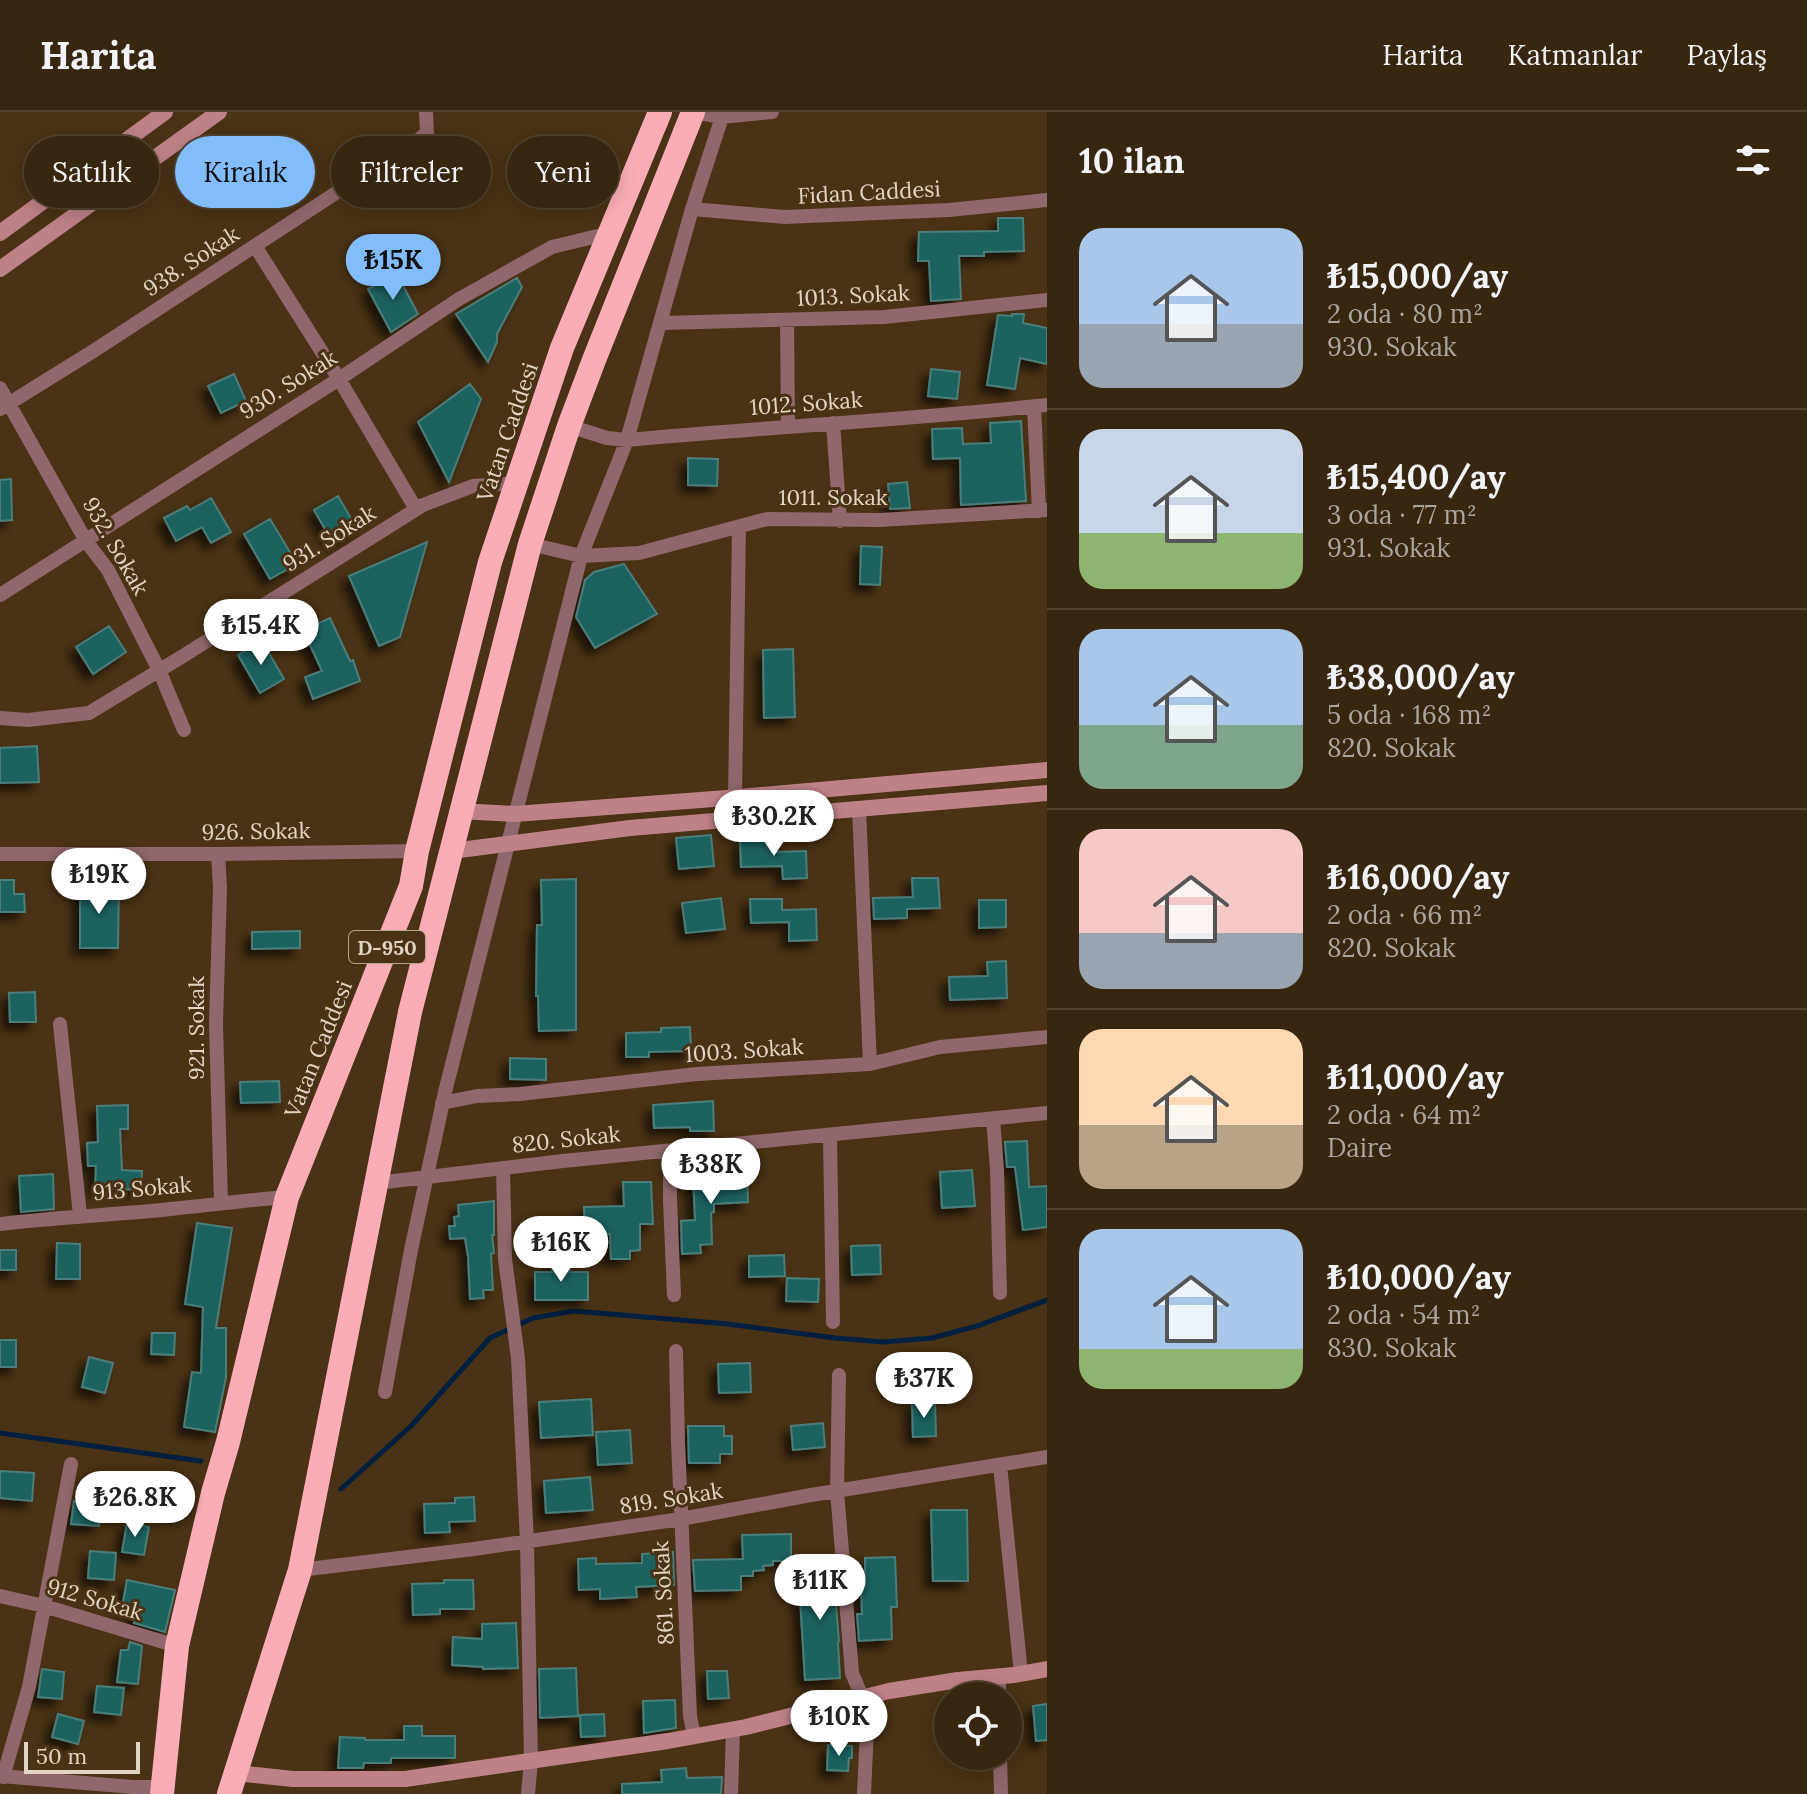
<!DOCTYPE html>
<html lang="tr">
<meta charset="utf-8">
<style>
:root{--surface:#372610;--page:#3e2e19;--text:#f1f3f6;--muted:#aaa59f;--line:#514330;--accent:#83bcfb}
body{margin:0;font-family:Lora,serif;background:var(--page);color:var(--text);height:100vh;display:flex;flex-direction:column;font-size:30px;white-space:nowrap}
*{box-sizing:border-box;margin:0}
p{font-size:26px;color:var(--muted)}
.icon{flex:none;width:44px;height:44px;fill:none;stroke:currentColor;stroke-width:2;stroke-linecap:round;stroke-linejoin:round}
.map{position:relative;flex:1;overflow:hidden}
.sheet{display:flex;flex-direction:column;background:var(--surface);width:760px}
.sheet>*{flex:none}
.banner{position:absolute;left:24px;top:24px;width:760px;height:72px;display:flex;gap:16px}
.fabs{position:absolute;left:934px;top:1570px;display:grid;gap:16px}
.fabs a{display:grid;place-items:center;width:88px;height:88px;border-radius:50%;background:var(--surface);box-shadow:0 4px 20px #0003,0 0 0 2px var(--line);font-size:40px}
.scale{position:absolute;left:24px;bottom:20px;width:116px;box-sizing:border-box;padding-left:8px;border:4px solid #e2d4c4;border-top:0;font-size:22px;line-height:28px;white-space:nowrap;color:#e2d4c4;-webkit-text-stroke:6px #493215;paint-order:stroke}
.price{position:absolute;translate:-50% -68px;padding:0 18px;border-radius:28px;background:#fff;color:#222;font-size:26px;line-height:52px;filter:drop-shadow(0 2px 4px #0008)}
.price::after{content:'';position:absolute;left:50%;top:48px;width:24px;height:18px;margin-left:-12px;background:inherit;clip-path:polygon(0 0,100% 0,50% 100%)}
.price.current{background:var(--accent);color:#111}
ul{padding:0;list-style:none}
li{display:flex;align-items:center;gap:24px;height:200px;padding:0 32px}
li+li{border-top:2px solid var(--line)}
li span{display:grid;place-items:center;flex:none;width:224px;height:160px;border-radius:24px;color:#555}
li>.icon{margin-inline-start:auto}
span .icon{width:96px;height:96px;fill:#fffc;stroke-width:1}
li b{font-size:34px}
h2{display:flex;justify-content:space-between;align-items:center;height:96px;padding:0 32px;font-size:34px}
.chip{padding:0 28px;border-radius:36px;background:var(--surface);box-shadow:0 4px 20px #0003,0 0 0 2px var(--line);font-size:28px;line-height:72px}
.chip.current{background:var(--accent);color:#111}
header{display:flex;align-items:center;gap:48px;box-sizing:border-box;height:112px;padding:0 40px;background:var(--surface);border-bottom:2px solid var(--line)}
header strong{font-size:38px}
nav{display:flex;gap:44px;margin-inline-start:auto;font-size:28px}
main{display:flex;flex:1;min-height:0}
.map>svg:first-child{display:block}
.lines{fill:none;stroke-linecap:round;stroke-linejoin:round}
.stream{stroke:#011f3e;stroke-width:5}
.building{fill:#1d6461;stroke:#4b7d7a;stroke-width:2;filter:url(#shadow)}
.street{stroke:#8f676c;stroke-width:14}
.secondary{stroke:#bf8188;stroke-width:16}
.highway{stroke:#faadb6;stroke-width:24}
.labels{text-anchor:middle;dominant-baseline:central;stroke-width:6;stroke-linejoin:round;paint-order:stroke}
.shield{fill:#493215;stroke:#b4a390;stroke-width:2}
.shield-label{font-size:20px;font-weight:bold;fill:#e2d4c4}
.street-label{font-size:22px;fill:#e2d4c4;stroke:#493215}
</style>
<header>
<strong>Harita</strong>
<nav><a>Harita</a><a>Katmanlar</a><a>Paylaş</a></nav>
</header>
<main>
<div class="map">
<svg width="1047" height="1682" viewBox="0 0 1047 1682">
<defs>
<filter id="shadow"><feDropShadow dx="-7" dy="7" stdDeviation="4" flood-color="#0009"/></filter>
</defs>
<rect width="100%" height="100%" fill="#493215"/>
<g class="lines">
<path class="stream" d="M0 1321 201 1349
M341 1377 411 1314 490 1226 533 1206 574 1199 728 1212 835 1226 883 1230 932 1226 977 1214 1047 1188"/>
</g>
<path class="building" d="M998 106H1023L1024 139 984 140V144H959L961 187 931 189 929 149H918L919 120 998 119Z
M397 162 418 202 391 220 368 177Z
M517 166 522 175 497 222V230L488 250 456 202Z
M1012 202H1024L1023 211 1047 216V252L1020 246 1015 277 987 273 998 203 1012 204Z
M931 257 960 260 957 287 928 284Z
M234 262 246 289 221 301 208 274Z
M470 272 481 287 449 370 418 310Z
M1021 309 1026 389 961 393 960 346 933 347 932 317 962 316 963 332 991 331 990 311Z
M688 346 718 347 717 374 688 373Z
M11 367 12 408 0 409V368Z
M907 370 910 396 890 397 888 372Z
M338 384 357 417 333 431 314 398Z
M211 386 231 420 211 431 202 415 176 429 164 406 187 394 190 398Z
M270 407 297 452 270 467 244 422Z
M427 430 400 525 379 534 349 464Z
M861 434 882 435 880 473 860 472Z
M624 452 657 502 595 536 576 505 585 468 594 460Z
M330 506 350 549 353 548 360 569 313 587 305 565 322 559 303 518Z
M109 514 126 540 93 562 76 535Z
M262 529 284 567 260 581 238 543Z
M793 537 795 605 764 606 763 538Z
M37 634 39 670 0 671V636Z
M711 723 714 754 679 757 676 726Z
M776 728V740L806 739 807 766 783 767 782 754 741 755 740 729Z
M912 766H938L940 796 907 797V806L874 807 873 786 913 785Z
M576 767V918L539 919 538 884H536L537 813H542L541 768Z
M0 768H14V782H24L25 800H0Z
M80 772H119L118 836H80Z
M721 786 725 817 686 821 682 791Z
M750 787H782V798L816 797 817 828 789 829V810L751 811Z
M979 788H1006V815L979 816Z
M300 819V836L252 837V820Z
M1006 849 1007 886 950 888 949 865 988 864 987 850Z
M35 880 36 910H10L9 881Z
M690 915 691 939 649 940V945H626V921L661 920V916Z
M510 946 546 947V968L510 967Z
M279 969 280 990 241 991 240 970Z
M713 989 714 1019H690V1015L654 1016 653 993Z
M128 993V1017H120L122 1058 142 1059 141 1078 95 1076 96 1054H88L87 1031 98 1030 97 994Z
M1027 1029 1029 1075 1047 1074V1115L1023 1118 1015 1055H1007L1005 1030Z
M972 1058 975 1094 942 1096 940 1060Z
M747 1060 748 1090 714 1092V1100L711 1101 712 1132 700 1133 701 1141 682 1142 681 1109 695 1108 693 1063Z
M53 1062 54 1097 21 1100 19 1064Z
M623 1070H651L653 1112H640V1138L630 1139V1147H611L610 1122 585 1123 584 1095 624 1094Z
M494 1089V1123H492L494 1141 491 1142 493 1178H483L484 1186 470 1187 468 1144 465 1126 450 1127 449 1114H455L454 1105 459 1104 458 1093Z
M197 1111 232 1116 216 1216H226V1265L215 1320 184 1315 192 1260 201 1261 203 1195 185 1192Z
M57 1131 80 1132V1167H56Z
M880 1133 881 1162 852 1163 851 1134Z
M0 1138H16V1158H0Z
M784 1143 785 1164 749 1165V1144Z
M552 1151H570V1160H588V1188H535V1160H552Z
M787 1166 819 1167 818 1190 786 1189Z
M152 1221H175L174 1243 151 1242Z
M0 1228H16V1255H0Z
M89 1245 113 1251 105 1281 82 1275Z
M750 1251 751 1280 719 1281 718 1252Z
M591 1287 593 1323 541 1326 539 1290Z
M912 1291H935L936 1324 913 1325Z
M823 1311 825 1335 793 1338 791 1314Z
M688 1314H724V1324H732V1342H720V1351H689Z
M630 1318 632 1351 598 1353 596 1320Z
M0 1359 34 1361 32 1389 0 1386Z
M590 1365 593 1398 546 1401 544 1369Z
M474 1385 475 1409 449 1410 450 1420 425 1421 424 1392 455 1391V1386Z
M74 1389 101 1392 99 1414 71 1412Z
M931 1398H967L968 1469H933Z
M127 1411 149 1415 144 1443 122 1440Z
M791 1422V1449H773V1453L763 1454 764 1458 753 1459V1464H741V1478L695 1479 693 1448 743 1447 742 1423Z
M90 1439 116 1441 114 1468 88 1466Z
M673 1440 674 1473 636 1475 637 1485 600 1487V1477L579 1478 578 1447 596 1446V1452L642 1451V1442Z
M832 1444 839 1529 838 1530 840 1566 805 1568 800 1486H809L807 1445Z
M895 1445 897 1495H891L892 1527 859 1529 857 1502H862L861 1474H865V1446Z
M127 1468 175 1478 165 1520 134 1511 136 1498 122 1495Z
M444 1468H473L474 1497H440V1502L413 1503 412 1472 444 1471Z
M516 1511 518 1556 483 1557V1555L452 1553 453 1525 482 1527V1512Z
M130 1530 142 1534 138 1572 117 1570 121 1538H128Z
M576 1556 578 1604 540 1606 539 1557Z
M42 1557 64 1560 62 1587 38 1585Z
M707 1559H727L729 1586 708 1587Z
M97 1574 124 1576 121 1603 94 1600Z
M675 1588 676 1616 644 1621 643 1589Z
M1047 1592V1628L1036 1629 1033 1594Z
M58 1602 84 1609 78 1632 52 1625Z
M604 1602 605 1624 581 1625 580 1603Z
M404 1614H422V1624H455V1646H391V1651H364L363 1656H338L340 1625 365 1626V1628H404Z
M828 1633 852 1634V1646H849L848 1659 827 1658Z
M686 1656 687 1666 722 1665 721 1682H622V1672L662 1670 661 1658Z"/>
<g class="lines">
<path class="street" d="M693 0 722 5 772 0
M692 97 785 105 949 98 1047 88
M255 134 339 267 416 397
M787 208 788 314
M661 211 884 205 1047 188
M0 276 86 429 108 458 159 558 184 618
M1034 295 1039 399
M0 297 95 238 342 77 403 41 427 21 426 0
M833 311 840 409
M569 314 607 326 627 328C767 315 907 308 1047 293
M530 432 581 444 639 441 767 407 880 408 1047 398
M0 483 339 267 459 187 552 135 610 121
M0 606 28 608 89 601 183 544 423 393 473 374 516 371
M735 686 739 415
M859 696 870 952
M0 742H218L417 739
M218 742 220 776 216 912 221 1090
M60 912 80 1103
M442 991 477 984 520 982 697 962 870 952 940 935 1047 925
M993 1007 997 1057 1000 1181
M830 1023 833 1210
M670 1039V1088L674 1183
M503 1056 505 1147 518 1246 527 1430 531 1649 528 1682
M377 1071 563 1049 1047 1001
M0 1112C57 1105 114 1103 171 1097 210 1093 248 1088 287 1085
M676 1239 678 1330 690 1604 694 1624
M839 1263 837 1379 852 1561 862 1585 867 1616 864 1682
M385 1280 411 1138 445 980 581 444 627 328 692 97 722 5
M1000 1353 1021 1562
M300 1458 474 1437 681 1407 811 1383 1047 1345
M0 1484 44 1494 177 1534
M999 1564V1584
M1000 1644 1001 1682
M0 1664 133 1675H164
M3 1665 29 1575 71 1352
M731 1682 733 1617"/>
<path class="secondary" d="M0 121 165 0
M0 157 219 0
M460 699 515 702 727 686 1047 658
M452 739 630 716 1047 681
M236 1661 293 1667H405L668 1629 746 1615 889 1579 958 1568 1014 1563 1047 1557"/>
<path class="highway" d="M162 1682 177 1534 213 1381 228 1330 287 1085 411 774 417 739 490 450 562 236 660 0
M229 1682 300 1458 410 900 530 432 569 314 594 248 693 0"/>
</g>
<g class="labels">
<rect class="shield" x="349" y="819" width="76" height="32" rx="6"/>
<g class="shield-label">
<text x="387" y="835">D-950</text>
</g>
<g class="street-label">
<text transform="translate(869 80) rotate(-3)">Fidan Caddesi</text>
<text transform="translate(191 149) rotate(-33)">938. Sokak</text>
<text transform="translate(853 183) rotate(-3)">1013. Sokak</text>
<text transform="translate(288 272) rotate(-32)">930. Sokak</text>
<text transform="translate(806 291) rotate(-4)">1012. Sokak</text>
<text transform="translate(507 320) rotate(-71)">Vatan Caddesi</text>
<text x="833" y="385">1011. Sokak</text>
<text transform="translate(329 426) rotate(-32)">931. Sokak</text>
<text transform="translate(116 434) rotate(60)">932. Sokak</text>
<text transform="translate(256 719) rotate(-1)">926. Sokak</text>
<text transform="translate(196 916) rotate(-90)">921. Sokak</text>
<text transform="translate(318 937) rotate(-68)">Vatan Caddesi</text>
<text transform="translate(744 938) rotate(-4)">1003. Sokak</text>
<text transform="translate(566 1027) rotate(-6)">820. Sokak</text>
<text transform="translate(142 1076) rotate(-5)">913 Sokak</text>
<text transform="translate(671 1386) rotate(-9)">819. Sokak</text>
<text transform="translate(663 1481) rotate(-93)">861. Sokak</text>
<text transform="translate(95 1487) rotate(16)">912 Sokak</text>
</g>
</g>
</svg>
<div class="fabs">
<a><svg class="icon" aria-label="locate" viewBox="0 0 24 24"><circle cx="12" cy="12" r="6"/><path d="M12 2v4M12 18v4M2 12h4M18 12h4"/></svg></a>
</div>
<div class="scale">50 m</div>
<b class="price current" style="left:393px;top:190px">₺15K</b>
<b class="price" style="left:261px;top:555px">₺15.4K</b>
<b class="price" style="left:774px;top:746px">₺30.2K</b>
<b class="price" style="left:99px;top:804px">₺19K</b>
<b class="price" style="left:711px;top:1094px">₺38K</b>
<b class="price" style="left:561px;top:1172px">₺16K</b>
<b class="price" style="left:924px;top:1308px">₺37K</b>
<b class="price" style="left:135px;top:1427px">₺26.8K</b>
<b class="price" style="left:820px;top:1510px">₺11K</b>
<b class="price" style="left:839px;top:1646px">₺10K</b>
<div class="banner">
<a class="chip">Satılık</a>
<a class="chip current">Kiralık</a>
<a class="chip">Filtreler</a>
<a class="chip">Yeni</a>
</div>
</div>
<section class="sheet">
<h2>10 ilan<svg class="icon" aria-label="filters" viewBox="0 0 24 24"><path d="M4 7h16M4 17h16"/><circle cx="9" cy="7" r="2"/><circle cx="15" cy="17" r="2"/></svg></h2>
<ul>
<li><span style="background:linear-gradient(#a9c7e8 60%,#9aa5b1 0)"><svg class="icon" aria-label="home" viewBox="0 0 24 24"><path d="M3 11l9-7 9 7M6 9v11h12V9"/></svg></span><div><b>₺15,000/ay</b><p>2 oda · 80 m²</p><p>930. Sokak</p></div></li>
<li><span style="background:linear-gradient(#c9d6e8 65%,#8fb573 0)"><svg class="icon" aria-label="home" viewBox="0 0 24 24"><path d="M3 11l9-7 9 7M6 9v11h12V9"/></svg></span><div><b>₺15,400/ay</b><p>3 oda · 77 m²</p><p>931. Sokak</p></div></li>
<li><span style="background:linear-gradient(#a9c7e8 60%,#7fa58c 0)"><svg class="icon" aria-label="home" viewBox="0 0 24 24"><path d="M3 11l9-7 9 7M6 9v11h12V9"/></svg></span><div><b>₺38,000/ay</b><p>5 oda · 168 m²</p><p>820. Sokak</p></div></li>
<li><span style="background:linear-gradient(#f6c9c9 65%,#9aa5b1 0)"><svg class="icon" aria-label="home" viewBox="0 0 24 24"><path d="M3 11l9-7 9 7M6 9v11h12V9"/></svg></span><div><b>₺16,000/ay</b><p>2 oda · 66 m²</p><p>820. Sokak</p></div></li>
<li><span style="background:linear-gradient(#ffd9b3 60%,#b9a48a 0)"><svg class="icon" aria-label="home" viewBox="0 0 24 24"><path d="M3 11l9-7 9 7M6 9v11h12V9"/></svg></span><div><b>₺11,000/ay</b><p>2 oda · 64 m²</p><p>Daire</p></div></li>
<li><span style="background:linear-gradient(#a9c7e8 75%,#8fb573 0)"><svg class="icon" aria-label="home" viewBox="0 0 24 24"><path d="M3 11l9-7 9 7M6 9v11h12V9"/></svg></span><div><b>₺10,000/ay</b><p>2 oda · 54 m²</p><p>830. Sokak</p></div></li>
</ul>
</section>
</main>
